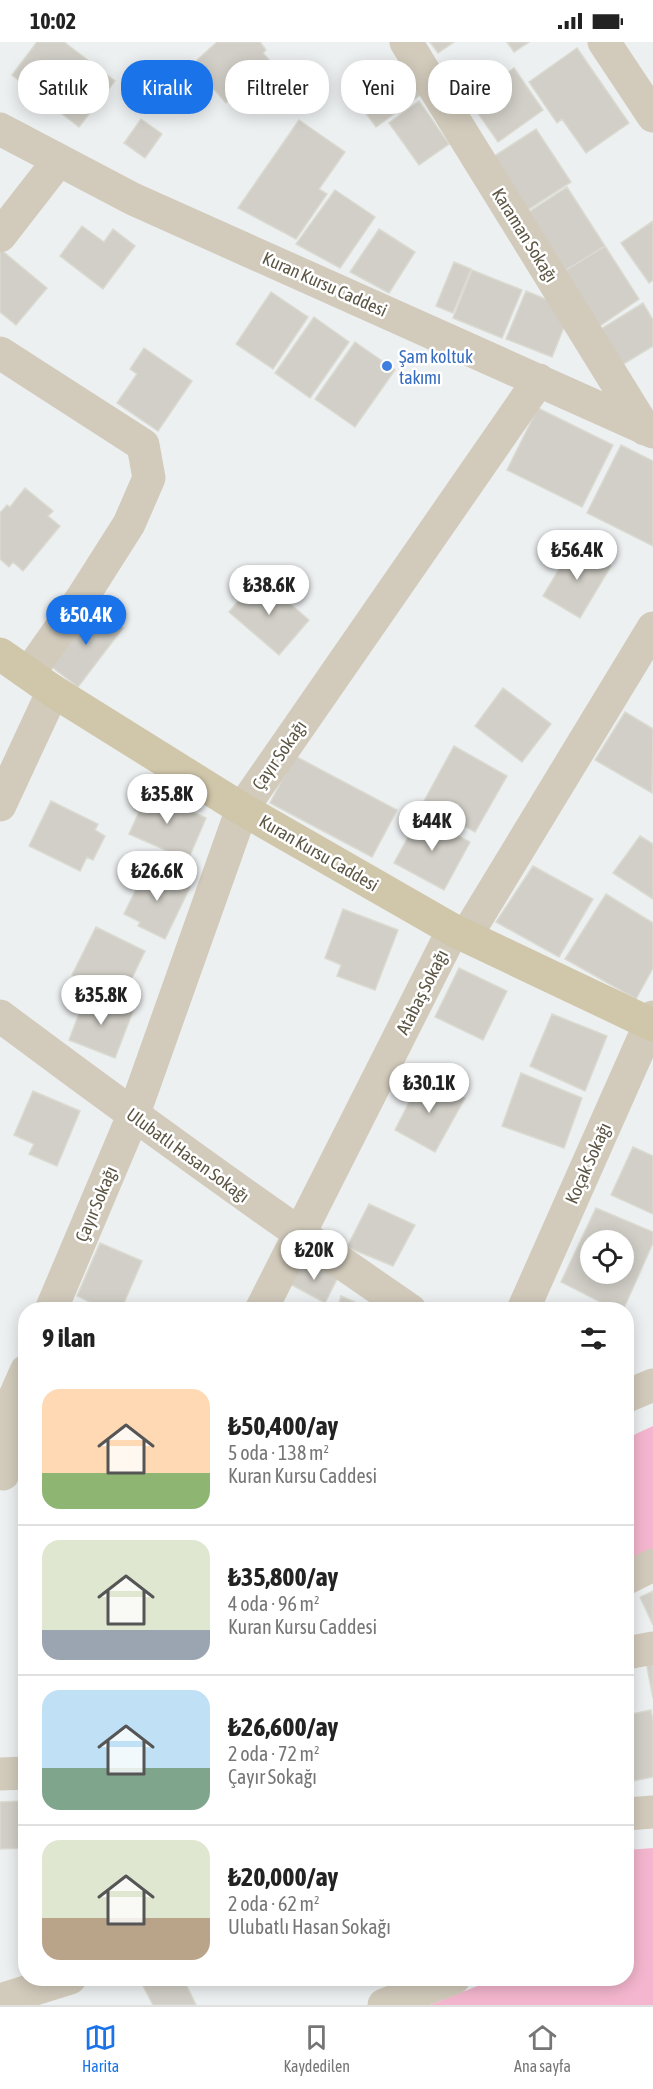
<!DOCTYPE html>
<html lang="tr">
<meta charset="utf-8">
<style>
:root{--surface:#fff;--page:#f6f6f6;--text:#222;--muted:#767676;--line:#e0e0e0;--accent:#1a73e8}
body{margin:0;font-family:"Asap Condensed",sans-serif;background:var(--page);color:var(--text);height:100vh;display:flex;flex-direction:column;font-size:22px;white-space:nowrap}
*{box-sizing:border-box;margin:0}
p{font-size:20px;color:var(--muted)}
.icon{flex:none;width:33px;height:33px;fill:none;stroke:currentColor;stroke-width:2;stroke-linecap:round;stroke-linejoin:round}
.map{position:relative;flex:1;overflow:hidden}
.panel{position:absolute;left:18px;top:1260px;width:616px;height:684px;display:flex;flex-direction:column;background:var(--surface);border-radius:24px;box-shadow:0 3px 15px #0003}
.panel>*{flex:none}
.banner{position:absolute;left:18px;top:18px;width:618px;height:54px;display:flex;gap:12px}
.tools{position:absolute;left:580px;top:1188px;display:grid;gap:12px}
.tools a{display:grid;place-items:center;width:54px;height:54px;border-radius:50%;background:var(--surface);box-shadow:0 3px 15px #0003;font-size:30px}
.price{position:absolute;translate:-50% -51px;padding:0 14px;border-radius:21px;background:#fff;color:#222;font-size:20px;line-height:39px;filter:drop-shadow(0 2px 3px #0008)}
.price::after{content:'';position:absolute;left:50%;top:36px;width:18px;height:14px;margin-left:-9px;background:inherit;clip-path:polygon(0 0,100% 0,50% 100%)}
.price.selected{background:var(--accent);color:#fff}
ul{padding:0;list-style:none}
li{display:flex;align-items:center;gap:18px;height:150px;padding:0 24px}
li+li{border-top:2px solid var(--line)}
li span{display:grid;place-items:center;flex:none;width:168px;height:120px;border-radius:18px;color:#555}
li>.icon{margin-inline-start:auto}
span .icon{width:72px;height:72px;fill:#fffc;stroke-width:1}
li b{font-size:26px}
h2{display:flex;justify-content:space-between;align-items:center;height:72px;padding:0 24px;font-size:26px}
.tag{padding:0 21px;border-radius:24px;background:var(--surface);box-shadow:0 3px 15px #0003;font-size:21px;line-height:54px}
.tag.selected{background:var(--accent);color:#fff}
.status{display:flex;justify-content:space-between;align-items:center;height:42px;padding:0 30px;background:var(--surface);direction:ltr}
.status svg{height:16px;fill:currentColor}
.dock{display:flex;justify-content:space-around;align-items:center;height:84px;border-top:2px solid var(--line);background:var(--surface);font-size:16px;color:var(--muted)}
.dock a{display:grid;justify-items:center;gap:3px}
.dock .selected{color:var(--accent)}
.map>svg:first-child{display:block}
.green{fill:#f4b6ce}
.building{fill:#d1cfc7;stroke:#dadad1;stroke-width:1.5;fill-rule:evenodd}
.lines{fill:none;stroke-linecap:round;stroke-linejoin:round}
.minor{stroke:#d2cbbc;stroke-width:33}
.major{stroke:#d0c6aa;stroke-width:33}
.shop-dot{fill:#3f7fe0;stroke:#fff;stroke-width:2}
.labels{text-anchor:middle;dominant-baseline:central;stroke-width:5;stroke-linejoin:round;paint-order:stroke}
.street-label{font-size:18px;fill:#5d5644;stroke:#fff}
.shop-label{font-size:18px;fill:#366cbe;stroke:#fff;text-anchor:start}
</style>
<div class="status"><b>10:02</b><svg viewBox="0 0 49 12"><path d="M0 12V9h3v3zM5 12V6h3v6zM10 12V3h3v9zM15 12V0h3v12zM26 1h20v11H26zM47 4h2v5h-2z"/></svg></div>
<div class="map">
<svg width="653" height="1963" viewBox="0 0 653 1963">
<rect width="100%" height="100%" fill="#edf0f1"/>
<path class="green" d="M653 1384V1509L632 1519 627 1510V1396Z
M653 1806V1963H430L495 1937 627 1936V1808Z"/>
<path class="building" d="M37 0H64L115 39 79 85 12 33Z
M217 0H260L266 8 263 11 280 30 258 51 243 55 236 52 226 61 203 35 207 31 197 18Z
M430 0H454L438 11Z
M507 0H529L514 10Z
M577 6 629 81 586 111 562 77 557 81 529 40Z
M398 23 420 53 376 85 354 55Z
M514 26 543 68 498 100 468 57Z
M419 59 449 102 419 123 389 81Z
M141 77 162 92 145 116 124 101Z
M299 78 345 110 319 147 327 152 296 197 238 166Z
M536 87 571 140 520 173 485 120Z
M567 145 605 204 558 233 521 175Z
M335 148 375 175 340 226 296 202Z
M653 179V238L649 241 621 201Z
M82 184 104 200 113 187 135 204 103 247 60 214Z
M379 187 415 210 389 251 350 230Z
M605 204 639 257 594 288 558 233Z
M0 207 47 246 16 283 0 270Z
M454 220 471 227 453 271 436 264Z
M472 228 522 248 502 296 453 276Z
M526 249 560 263 568 275 552 315 506 297Z
M271 250 308 275 273 327 236 302Z
M643 261 653 278V304L617 326 596 290Z
M314 275 349 300 310 356 275 331Z
M355 300 395 328 355 385 315 357Z
M144 306 192 339 158 389 117 361 137 332 130 327Z
M538 366 613 403 582 465 507 428Z
M621 403 653 419V504L587 471Z
M25 446 53 469 48 474 60 484 23 529 13 520 9 525 0 517V471L7 463 10 465Z
M574 502 611 524 580 576 543 554Z
M259 535 309 578 279 613 229 570Z
M93 563 123 586 78 645 48 622Z
M503 646 551 682 522 720 475 684Z
M625 670 653 687 652 751 595 718Z
M454 704 507 734 475 790 423 761Z
M295 714 397 768 372 815 270 761Z
M144 749 206 776 188 818 129 792 139 770 135 768Z
M51 759 98 782 95 788 105 794 93 818 87 815 80 829 29 804Z
M420 773 470 800 444 848 394 821Z
M640 794 653 802V857L613 831Z
M533 824 593 857 559 915 496 880Z
M147 825 190 845 165 897 138 884 140 880 124 872Z
M606 852 653 881V926L636 957 565 917Z
M343 867 398 888 375 948 337 934 341 923 325 916Z
M96 885 145 909 131 938 124 935 115 954 72 933Z
M459 926 507 949 483 998 435 975Z
M87 951 133 969 115 1016 69 998Z
M552 972 607 994 585 1049 530 1024Z
M521 1031 582 1056 564 1106 502 1084Z
M422 1035 465 1056 435 1110 395 1088Z
M33 1049 80 1069 57 1124 29 1112 34 1102 14 1093Z
M633 1105 653 1114V1172L611 1153Z
M369 1162 415 1183 393 1224 347 1205Z
M596 1166 653 1190V1201L623 1268H616L561 1240ZM591 1198H624V1232H591Z
M100 1201 142 1219 121 1268H106L77 1254Z
M304 1217 338 1235 325 1261 290 1242Z
M341 1254 373 1268H337Z
M653 1549V1583L640 1555Z
M653 1619V1656L646 1620Z
M651 1668 653 1679V1735L627 1740V1673Z
M26 1759V1806L0 1807V1760Z
M144 1936H183L196 1963H153L140 1938Z"/>
<g class="lines">
<path class="minor" d="M406 0 645 387
M604 0 653 74
M0 87 133 157 653 390
M0 194 59 118
M0 311 143 403 149 436 129 482 82 556 29 631
M0 763 53 649
M466 894 653 586
M0 974C135 1075 271 1173 410 1268
M51 1268 133 1074 242 767 539 338
M261 1268 453 888
M523 1268 653 975
M627 1354 653 1343
M3 1432 12 1361 26 1329
M627 1536 653 1523
M627 1611 653 1606
M0 1732 26 1731
M627 1772 653 1770
M0 1958 70 1936
M384 1963 454 1936"/>
<path class="major" d="M0 612 53 649 242 767 453 888 653 983"/>
</g>
<circle class="shop-dot" cx="387" cy="324" r="6"/>
<g class="labels">
<g class="street-label">
<text transform="translate(525 193) rotate(58)">Karaman Sokağı</text>
<text transform="translate(325 242) rotate(24)">Kuran Kursu Caddesi</text>
<text transform="translate(279 713) rotate(-55)">Çayır Sokağı</text>
<text transform="translate(319 811) rotate(30)">Kuran Kursu Caddesi</text>
<text transform="translate(422 950) rotate(-63)">Atabaş Sokağı</text>
<text transform="translate(188 1113) rotate(36)">Ulubatlı Hasan Sokağı</text>
<text transform="translate(588 1121) rotate(-66)">Koçak Sokağı</text>
<text transform="translate(96 1162) rotate(-67)">Çayır Sokağı</text>
</g>
<g class="shop-label">
<text x="399" y="314">Şam koltuk<tspan x="399" dy="21">takımı</tspan></text>
</g>
</g>
</svg>
<div class="tools">
<a><svg class="icon" aria-label="locate" viewBox="0 0 24 24"><circle cx="12" cy="12" r="6"/><path d="M12 2v4M12 18v4M2 12h4M18 12h4"/></svg></a>
</div>
<b class="price" style="left:577px;top:539px">₺56.4K</b>
<b class="price" style="left:269px;top:574px">₺38.6K</b>
<b class="price selected" style="left:86px;top:604px">₺50.4K</b>
<b class="price" style="left:167px;top:783px">₺35.8K</b>
<b class="price" style="left:432px;top:810px">₺44K</b>
<b class="price" style="left:157px;top:860px">₺26.6K</b>
<b class="price" style="left:101px;top:984px">₺35.8K</b>
<b class="price" style="left:429px;top:1072px">₺30.1K</b>
<b class="price" style="left:314px;top:1239px">₺20K</b>
<div class="banner">
<a class="tag">Satılık</a>
<a class="tag selected">Kiralık</a>
<a class="tag">Filtreler</a>
<a class="tag">Yeni</a>
<a class="tag">Daire</a>
</div>
<section class="panel">
<h2>9 ilan<svg class="icon" aria-label="filters" viewBox="0 0 24 24"><path d="M4 7h16M4 17h16"/><circle cx="9" cy="7" r="2"/><circle cx="15" cy="17" r="2"/></svg></h2>
<ul>
<li><span style="background:linear-gradient(#ffd9b3 70%,#8fb573 0)"><svg class="icon" aria-label="home" viewBox="0 0 24 24"><path d="M3 11l9-7 9 7M6 9v11h12V9"/></svg></span><div><b>₺50,400/ay</b><p>5 oda · 138 m²</p><p>Kuran Kursu Caddesi</p></div></li>
<li><span style="background:linear-gradient(#dfe7d0 75%,#9aa5b1 0)"><svg class="icon" aria-label="home" viewBox="0 0 24 24"><path d="M3 11l9-7 9 7M6 9v11h12V9"/></svg></span><div><b>₺35,800/ay</b><p>4 oda · 96 m²</p><p>Kuran Kursu Caddesi</p></div></li>
<li><span style="background:linear-gradient(#bfe0f5 65%,#7fa58c 0)"><svg class="icon" aria-label="home" viewBox="0 0 24 24"><path d="M3 11l9-7 9 7M6 9v11h12V9"/></svg></span><div><b>₺26,600/ay</b><p>2 oda · 72 m²</p><p>Çayır Sokağı</p></div></li>
<li><span style="background:linear-gradient(#dfe7d0 65%,#b9a48a 0)"><svg class="icon" aria-label="home" viewBox="0 0 24 24"><path d="M3 11l9-7 9 7M6 9v11h12V9"/></svg></span><div><b>₺20,000/ay</b><p>2 oda · 62 m²</p><p>Ulubatlı Hasan Sokağı</p></div></li>
</ul>
</section>
</div>
<nav class="dock">
<a class="selected"><svg class="icon" aria-label="map" viewBox="0 0 24 24"><path d="M3 6l6-2 6 2 6-2v14l-6 2-6-2-6 2zM9 4v14M15 6v14"/></svg>Harita</a>
<a><svg class="icon" aria-label="saved" viewBox="0 0 24 24"><path d="M7 4h10v16l-5-4-5 4z"/></svg>Kaydedilen</a>
<a><svg class="icon" aria-label="home" viewBox="0 0 24 24"><path d="M3 11l9-7 9 7M6 9v11h12V9"/></svg>Ana sayfa</a>
</nav>
